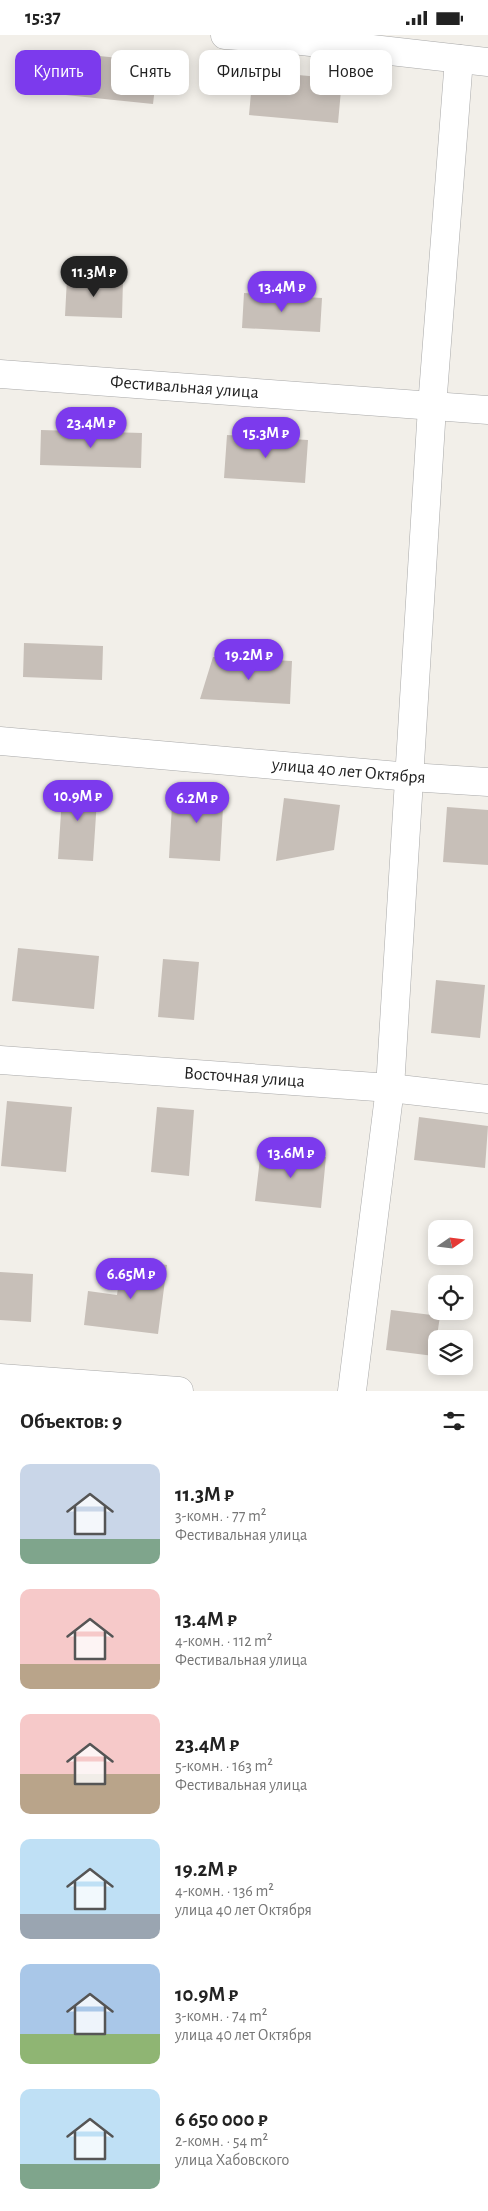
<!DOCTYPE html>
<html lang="ru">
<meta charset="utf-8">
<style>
:root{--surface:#fff;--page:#f6f6f6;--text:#222;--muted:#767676;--accent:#7c3aed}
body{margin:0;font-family:"Alegreya Sans",sans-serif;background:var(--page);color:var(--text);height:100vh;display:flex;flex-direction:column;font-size:19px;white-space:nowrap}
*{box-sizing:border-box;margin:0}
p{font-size:16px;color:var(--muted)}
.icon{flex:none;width:28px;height:28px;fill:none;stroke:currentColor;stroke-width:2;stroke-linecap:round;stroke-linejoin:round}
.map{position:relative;height:1356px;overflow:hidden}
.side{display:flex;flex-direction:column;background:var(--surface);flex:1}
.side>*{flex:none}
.banner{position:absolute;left:15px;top:15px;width:459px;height:45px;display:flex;gap:10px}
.needle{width:32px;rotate:76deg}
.buttons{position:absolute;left:428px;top:1185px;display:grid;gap:10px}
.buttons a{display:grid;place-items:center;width:45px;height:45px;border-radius:10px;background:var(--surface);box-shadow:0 2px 12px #0003;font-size:25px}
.price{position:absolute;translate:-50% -42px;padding:0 11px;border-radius:18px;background:var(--accent);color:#fff;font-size:16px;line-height:32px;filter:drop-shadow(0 1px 2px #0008)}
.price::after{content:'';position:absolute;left:50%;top:30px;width:15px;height:11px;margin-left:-8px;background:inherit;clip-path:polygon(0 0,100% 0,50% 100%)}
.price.current{background:#222;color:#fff}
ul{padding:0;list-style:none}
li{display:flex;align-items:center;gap:15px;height:125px;padding:0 20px}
li span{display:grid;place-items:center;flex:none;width:140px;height:100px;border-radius:10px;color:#555}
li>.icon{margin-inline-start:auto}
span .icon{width:60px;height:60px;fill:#fffc;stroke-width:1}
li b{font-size:21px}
h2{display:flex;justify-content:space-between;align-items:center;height:60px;padding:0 20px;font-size:21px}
.chip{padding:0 18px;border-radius:10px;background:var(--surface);box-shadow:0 2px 12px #0003;font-size:18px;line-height:45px}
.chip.current{background:var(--accent);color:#fff}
.status{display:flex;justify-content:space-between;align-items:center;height:35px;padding:0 25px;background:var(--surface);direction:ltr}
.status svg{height:14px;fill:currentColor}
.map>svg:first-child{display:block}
.building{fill:#c7bfb8}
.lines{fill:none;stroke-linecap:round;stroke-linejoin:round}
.street-casing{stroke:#a9a9a9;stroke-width:29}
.street{stroke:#fff;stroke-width:28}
.labels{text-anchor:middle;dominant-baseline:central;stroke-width:4;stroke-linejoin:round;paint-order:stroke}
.street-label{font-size:18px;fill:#222;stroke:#fff}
</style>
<div class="status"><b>15:37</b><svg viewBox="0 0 49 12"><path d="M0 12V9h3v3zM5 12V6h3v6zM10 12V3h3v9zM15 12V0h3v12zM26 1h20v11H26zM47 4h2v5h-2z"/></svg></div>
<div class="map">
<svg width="488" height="1356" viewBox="0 0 488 1356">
<rect width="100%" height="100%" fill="#f2efe9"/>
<path class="building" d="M60 17 158 27 153 69 56 59Z
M253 36 342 44 338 88 249 80Z
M67 243 123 244 122 283 65 281Z
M244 258 322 263 320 297 242 293Z
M41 395 142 398 141 433 40 430Z
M227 400 308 405 305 448 224 443Z
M24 608 103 611 102 645 23 642Z
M213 622 292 626 290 669 200 664Z
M63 747 98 749 93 826 58 824Z
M173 752 224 754 220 826 169 823Z
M284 763 340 770 334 815 276 826Z
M447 772 488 775V830L443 827Z
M18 913 99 921 94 974 12 966Z
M163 924 199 927 194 985 158 982Z
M436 945 485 950 480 1003 431 998Z
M7 1066 72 1072 66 1137 1 1131Z
M157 1072 194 1075 189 1141 151 1137Z
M419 1082 488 1091 485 1133 414 1125Z
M261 1115 326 1122 321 1173 255 1166Z
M122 1224 167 1230 158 1299 84 1290 88 1256 117 1260Z
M0 1237 33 1239 31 1287 0 1285Z
M391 1275 440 1281 434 1321 386 1315Z"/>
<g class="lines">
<g class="street-casing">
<g id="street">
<path d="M225 0 293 5 488 27"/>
<path id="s1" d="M0 339 488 375"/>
<path id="s2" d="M0 706 410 742 488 747"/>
<path id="s3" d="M0 1025 390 1053 488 1064"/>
<path d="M0 1343 179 1356"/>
<path d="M352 1356 390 1053 432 372 459 24"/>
</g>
</g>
<use href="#street" class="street"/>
</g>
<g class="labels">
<g class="street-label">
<text stroke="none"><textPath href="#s1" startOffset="185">Фестивальная улица</textPath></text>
<text stroke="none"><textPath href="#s2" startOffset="350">улица 40 лет Октября</textPath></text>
<text stroke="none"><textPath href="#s3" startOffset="245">Восточная улица</textPath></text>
</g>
</g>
</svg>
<div class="buttons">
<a><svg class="needle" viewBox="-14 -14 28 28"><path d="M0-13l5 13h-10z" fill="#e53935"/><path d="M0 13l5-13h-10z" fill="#767676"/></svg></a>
<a><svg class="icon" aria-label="locate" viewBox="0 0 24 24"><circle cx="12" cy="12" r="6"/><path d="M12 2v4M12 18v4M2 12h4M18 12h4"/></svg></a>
<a><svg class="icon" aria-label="layers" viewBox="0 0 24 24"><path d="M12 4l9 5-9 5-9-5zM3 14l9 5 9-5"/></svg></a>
</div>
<b class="price current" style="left:94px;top:263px">11.3M ₽</b>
<b class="price" style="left:282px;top:278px">13.4M ₽</b>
<b class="price" style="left:91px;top:414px">23.4M ₽</b>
<b class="price" style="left:266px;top:424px">15.3M ₽</b>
<b class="price" style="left:249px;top:646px">19.2M ₽</b>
<b class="price" style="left:78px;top:787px">10.9M ₽</b>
<b class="price" style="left:197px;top:789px">6.2M ₽</b>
<b class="price" style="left:291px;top:1144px">13.6M ₽</b>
<b class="price" style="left:131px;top:1265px">6.65M ₽</b>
<div class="banner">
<a class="chip current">Купить</a>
<a class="chip">Снять</a>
<a class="chip">Фильтры</a>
<a class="chip">Новое</a>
</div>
</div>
<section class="side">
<h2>Объектов: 9<svg class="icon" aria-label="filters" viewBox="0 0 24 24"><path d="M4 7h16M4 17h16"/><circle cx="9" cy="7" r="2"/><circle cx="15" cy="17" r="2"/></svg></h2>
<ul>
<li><span style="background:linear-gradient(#c9d6e8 75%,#7fa58c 0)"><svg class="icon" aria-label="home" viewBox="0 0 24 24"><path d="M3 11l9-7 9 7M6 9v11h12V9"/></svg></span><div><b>11.3M ₽</b><p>3-комн. · 77 m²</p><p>Фестивальная улица</p></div></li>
<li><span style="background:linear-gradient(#f6c9c9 75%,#b9a48a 0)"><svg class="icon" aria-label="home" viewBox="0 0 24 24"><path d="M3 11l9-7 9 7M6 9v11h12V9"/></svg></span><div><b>13.4M ₽</b><p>4-комн. · 112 m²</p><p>Фестивальная улица</p></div></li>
<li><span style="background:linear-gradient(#f6c9c9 60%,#b9a48a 0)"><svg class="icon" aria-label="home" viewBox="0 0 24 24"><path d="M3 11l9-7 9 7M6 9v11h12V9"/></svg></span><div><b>23.4M ₽</b><p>5-комн. · 163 m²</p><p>Фестивальная улица</p></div></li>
<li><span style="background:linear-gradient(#bfe0f5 75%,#9aa5b1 0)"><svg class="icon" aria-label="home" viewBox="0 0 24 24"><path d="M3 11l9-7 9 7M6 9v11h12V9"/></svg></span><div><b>19.2M ₽</b><p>4-комн. · 136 m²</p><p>улица 40 лет Октября</p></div></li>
<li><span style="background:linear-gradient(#a9c7e8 70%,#8fb573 0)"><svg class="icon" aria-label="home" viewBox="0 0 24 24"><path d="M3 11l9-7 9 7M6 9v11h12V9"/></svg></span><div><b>10.9M ₽</b><p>3-комн. · 74 m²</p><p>улица 40 лет Октября</p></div></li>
<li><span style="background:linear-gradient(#bfe0f5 75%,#7fa58c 0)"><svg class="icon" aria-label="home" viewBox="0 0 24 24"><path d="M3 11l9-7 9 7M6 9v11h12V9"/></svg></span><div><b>6 650 000 ₽</b><p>2-комн. · 54 m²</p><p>улица Хабовского</p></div></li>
</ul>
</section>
